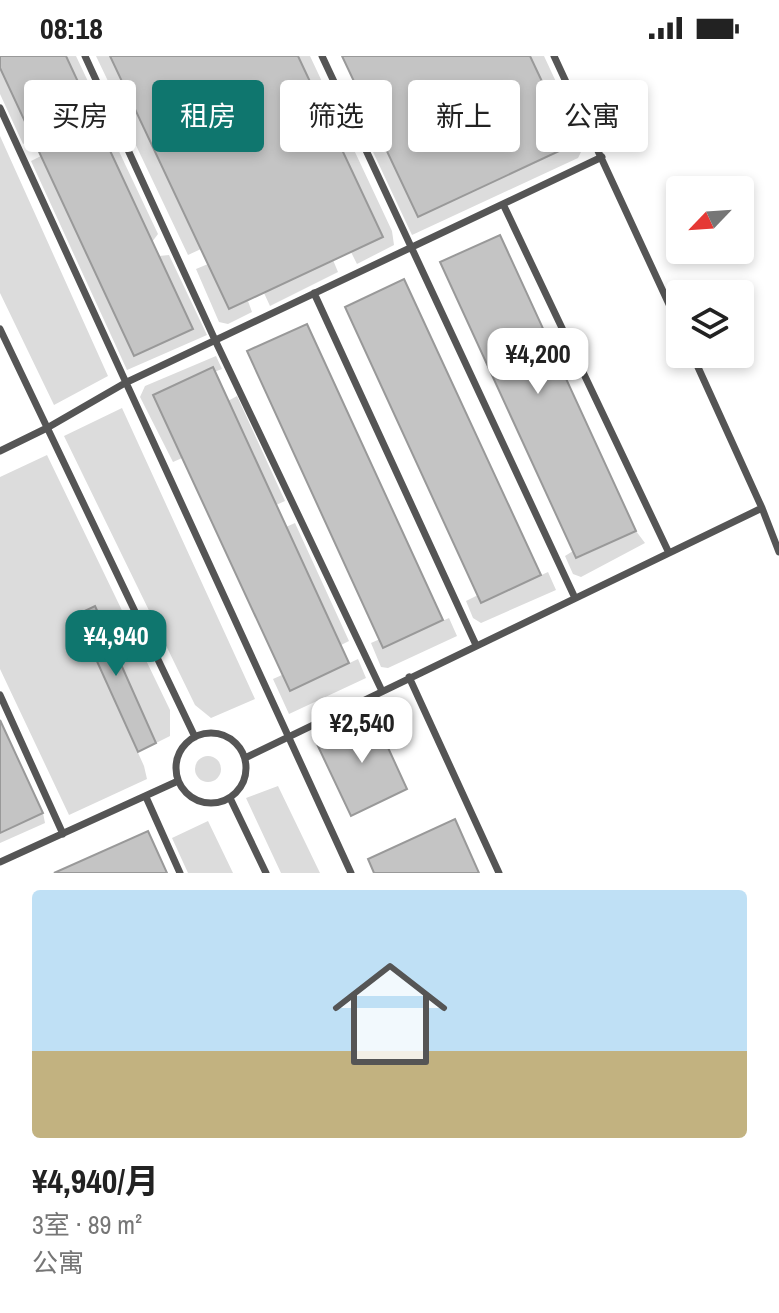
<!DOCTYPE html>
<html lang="zh">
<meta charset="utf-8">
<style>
:root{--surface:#fff;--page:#f2f2f2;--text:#222;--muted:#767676;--line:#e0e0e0;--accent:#0f766e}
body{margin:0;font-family:"Archivo Narrow","Noto Sans SC",sans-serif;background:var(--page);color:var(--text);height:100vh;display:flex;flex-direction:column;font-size:30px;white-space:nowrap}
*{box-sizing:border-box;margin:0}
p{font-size:26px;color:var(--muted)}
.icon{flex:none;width:44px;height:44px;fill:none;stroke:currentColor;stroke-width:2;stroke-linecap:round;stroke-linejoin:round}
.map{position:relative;height:817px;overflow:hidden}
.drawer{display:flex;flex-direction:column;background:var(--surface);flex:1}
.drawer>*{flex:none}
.hud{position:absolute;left:24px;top:24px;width:732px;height:72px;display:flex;gap:16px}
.needle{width:52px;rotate:245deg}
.controls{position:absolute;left:666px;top:120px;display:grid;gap:16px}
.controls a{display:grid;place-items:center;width:88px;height:88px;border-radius:8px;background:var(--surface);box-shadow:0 4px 12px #0003;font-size:40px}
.price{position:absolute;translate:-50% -68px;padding:0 18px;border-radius:16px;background:#fff;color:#222;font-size:26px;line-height:52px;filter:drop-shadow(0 2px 4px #0008)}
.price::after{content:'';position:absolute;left:50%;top:48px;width:24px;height:18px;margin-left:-12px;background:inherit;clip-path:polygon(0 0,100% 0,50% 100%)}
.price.on{background:var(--accent);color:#fff}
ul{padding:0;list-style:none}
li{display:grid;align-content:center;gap:16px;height:424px;padding:0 32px}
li+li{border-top:2px solid var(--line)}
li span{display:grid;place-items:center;height:248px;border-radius:8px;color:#555}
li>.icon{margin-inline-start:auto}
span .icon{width:144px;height:144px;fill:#fffc;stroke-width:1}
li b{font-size:34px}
.tag{padding:0 28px;border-radius:8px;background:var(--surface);box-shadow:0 4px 12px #0003;font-size:28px;line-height:72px}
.tag.on{background:var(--accent);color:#fff}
.status{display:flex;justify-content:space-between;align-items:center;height:56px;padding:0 40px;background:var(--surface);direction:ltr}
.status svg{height:22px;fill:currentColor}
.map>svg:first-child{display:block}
.green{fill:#dcdcdc}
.building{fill:#c4c4c4;stroke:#999;stroke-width:2}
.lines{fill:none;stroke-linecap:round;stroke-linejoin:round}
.lane{stroke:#555;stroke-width:7}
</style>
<div class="status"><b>08:18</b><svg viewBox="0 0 49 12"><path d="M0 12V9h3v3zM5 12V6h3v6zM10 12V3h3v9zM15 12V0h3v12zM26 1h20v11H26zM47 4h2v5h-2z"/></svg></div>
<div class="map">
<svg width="779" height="817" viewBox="0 0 779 817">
<rect width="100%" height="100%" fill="#fff"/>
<path class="green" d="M66 0H76L101 53 93 60Z
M96 0H110L130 41 118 46Z
M298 0H310L392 175 394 189 357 208 351 196 383 180Z
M530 0H544L585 88 578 102 412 179 343 32 354 25 418 161 572 89Z
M0 12 33 83 23 88 0 38Z
M137 58 201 193 188 199 124 64Z
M108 72 158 178 152 186 100 74Z
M0 80 108 320 54 349 0 237Z
M41 100 134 300 159 200 169 199 207 279 127 314 31 105Z
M333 204 338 216 270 250 264 237Z
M208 208 229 253 248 245 252 256 228 268 219 266 196 213Z
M216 300 222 313 153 339 182 402 173 406 140 341 145 330Z
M237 340 285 445 276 449 228 345Z
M122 352 255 643 211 662 195 649 64 380Z
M47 399 170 654V680L156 687 95 550 76 559 144 710 147 723 69 759 0 613V421Z
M295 467 349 585 341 589 286 471Z
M636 475 645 487 581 521 573 518 565 500 573 495 577 502Z
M548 516 556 534 481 567 473 562 466 545 478 539 482 546Z
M449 562 457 580 388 612 381 611 371 587 380 583 384 591Z
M358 603 366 622 289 658 273 623 282 619 290 635Z
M195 713a13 13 0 1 1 26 0a13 13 0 1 1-26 0Z
M278 730 320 817H281L246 742Z
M43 757 45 767 0 787V777Z
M208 765 233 817H188L172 782Z"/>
<path class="building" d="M0 0H66L193 273 134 300 0 12Z
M110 0H298L383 181 229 253Z
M342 0H530L572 89 418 161Z
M500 179 636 475 576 502 440 206Z
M404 223 541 519 481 547 345 251Z
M307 268 443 564 383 592 247 295Z
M213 311 349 607 290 635 153 339Z
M95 550 156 687 138 696 76 559Z
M373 659 407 733 351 760 316 686Z
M0 664 43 757 0 777Z
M455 763 479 817H374L368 803Z
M148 775 167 817H54Z"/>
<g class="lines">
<path class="lane" d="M85 0 215 284 382 635
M322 0 575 542
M554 0 680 272
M0 52 351 817
M503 148 669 497
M314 237 476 589
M0 273 195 681
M692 298 762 452 779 496
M0 395 47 372 125 327 602 101
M409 621 499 817
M0 639 63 778
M176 712a35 35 0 1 1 70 0a35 35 0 1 1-70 0Z
M245 702 762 452
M146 741 180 817
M230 742 266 817
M0 806 178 725"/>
</g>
</svg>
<div class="controls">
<a><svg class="needle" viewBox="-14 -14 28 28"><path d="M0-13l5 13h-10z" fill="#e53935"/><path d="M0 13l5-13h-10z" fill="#767676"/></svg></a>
<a><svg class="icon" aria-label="layers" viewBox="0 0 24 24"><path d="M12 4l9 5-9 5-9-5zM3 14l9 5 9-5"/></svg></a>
</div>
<b class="price" style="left:538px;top:340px">¥4,200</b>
<b class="price on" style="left:116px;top:622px">¥4,940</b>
<b class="price" style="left:362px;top:709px">¥2,540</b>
<div class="hud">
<a class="tag">买房</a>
<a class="tag on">租房</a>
<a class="tag">筛选</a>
<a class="tag">新上</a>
<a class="tag">公寓</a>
</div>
</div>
<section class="drawer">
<ul>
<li><span style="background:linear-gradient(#bfe0f5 65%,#c2b280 0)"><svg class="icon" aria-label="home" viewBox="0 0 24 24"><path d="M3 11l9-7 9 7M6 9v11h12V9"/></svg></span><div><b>¥4,940/月</b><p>3室 · 89 m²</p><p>公寓</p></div></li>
</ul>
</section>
